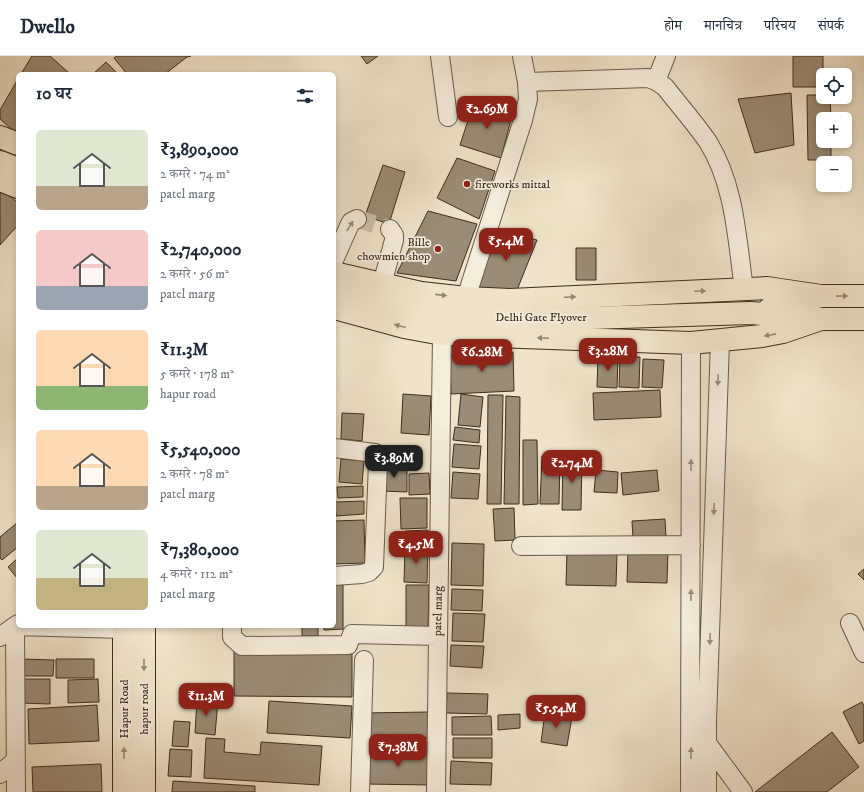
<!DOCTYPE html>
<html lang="hi">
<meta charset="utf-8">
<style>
:root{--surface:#fff;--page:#f6f6f7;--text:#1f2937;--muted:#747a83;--line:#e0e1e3;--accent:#8f2418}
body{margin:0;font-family:"IM FELL DW Pica","Noto Serif Devanagari",serif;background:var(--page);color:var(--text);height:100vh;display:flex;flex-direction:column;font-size:15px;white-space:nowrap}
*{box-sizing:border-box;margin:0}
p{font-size:13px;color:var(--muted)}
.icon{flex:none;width:22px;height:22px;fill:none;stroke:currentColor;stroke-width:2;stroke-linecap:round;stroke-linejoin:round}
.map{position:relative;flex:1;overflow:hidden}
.drawer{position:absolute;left:16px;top:16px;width:320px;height:556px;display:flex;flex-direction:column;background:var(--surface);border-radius:6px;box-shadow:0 2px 6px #0003}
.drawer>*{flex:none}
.tools{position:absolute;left:816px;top:12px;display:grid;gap:8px}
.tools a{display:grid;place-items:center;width:36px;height:36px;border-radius:6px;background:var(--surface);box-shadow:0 2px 6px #0003;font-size:20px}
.price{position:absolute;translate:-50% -34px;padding:0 9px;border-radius:8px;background:var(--accent);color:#fff;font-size:13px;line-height:26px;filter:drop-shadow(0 1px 2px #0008)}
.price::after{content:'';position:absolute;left:50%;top:24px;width:12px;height:9px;margin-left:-6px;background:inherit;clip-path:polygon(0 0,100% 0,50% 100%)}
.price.on{background:#222;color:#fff}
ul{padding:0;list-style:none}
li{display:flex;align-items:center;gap:12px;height:100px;padding:0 20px}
li span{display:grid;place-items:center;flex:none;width:112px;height:80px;border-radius:6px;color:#555}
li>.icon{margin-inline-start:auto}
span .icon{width:48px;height:48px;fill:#fffc;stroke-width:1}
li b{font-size:17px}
h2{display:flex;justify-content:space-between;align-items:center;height:48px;padding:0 20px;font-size:17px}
header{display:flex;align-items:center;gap:24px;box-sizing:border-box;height:56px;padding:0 20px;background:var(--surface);border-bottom:1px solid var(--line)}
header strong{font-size:19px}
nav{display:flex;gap:22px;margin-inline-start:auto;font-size:14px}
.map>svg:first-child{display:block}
.building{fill:#9a8c76;stroke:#3d2e1d}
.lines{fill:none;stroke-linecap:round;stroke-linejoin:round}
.minor-tunnel{stroke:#cbbfa7;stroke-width:18;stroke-dasharray:18 9;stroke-linecap:butt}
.minor-casing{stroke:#6a5b48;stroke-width:20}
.major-casing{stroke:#3d2e1d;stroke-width:24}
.highway-casing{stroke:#3d2e1d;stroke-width:24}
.minor{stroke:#f5eddc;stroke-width:18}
.major{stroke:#efe3c9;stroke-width:22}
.highway{stroke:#efe3c9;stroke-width:22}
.oneway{fill:#998e7c}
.oneway2{fill:#968873}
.poi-dot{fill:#8f2418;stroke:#f5eddc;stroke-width:1.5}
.labels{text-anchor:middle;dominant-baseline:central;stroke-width:3.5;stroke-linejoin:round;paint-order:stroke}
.poi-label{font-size:12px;fill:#3d2e1d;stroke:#f5eddc;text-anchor:start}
.street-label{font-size:12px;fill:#3d2e1d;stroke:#f5eddc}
</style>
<header>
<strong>Dwello</strong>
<nav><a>होम</a><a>मानचित्र</a><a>परिचय</a><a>संपर्क</a></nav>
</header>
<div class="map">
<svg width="864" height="736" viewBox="0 0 864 736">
<rect width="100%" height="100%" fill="#efe3c9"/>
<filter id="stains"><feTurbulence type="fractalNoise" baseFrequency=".005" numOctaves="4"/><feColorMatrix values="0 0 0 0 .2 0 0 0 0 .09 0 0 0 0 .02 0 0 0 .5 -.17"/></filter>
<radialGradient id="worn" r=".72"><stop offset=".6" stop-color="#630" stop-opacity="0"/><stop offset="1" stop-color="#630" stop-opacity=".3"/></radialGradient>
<path class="building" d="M32 0H50L69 17 21 18Z
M117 0H191L187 1 165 18H127L114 2Z
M361 0H378L367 8Z
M793 0H823V31H793Z
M106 6 118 18H93Z
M18 23V79L0 63V54Z
M791 37 794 89 755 97 738 43Z
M807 39H823V41H830L831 63H823V85H831V104H808Z
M474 46 512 60 501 102 460 89Z
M457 102 495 115 479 163 437 142Z
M383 109 405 116 389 168 365 160Z
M3 134 18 147V169L0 189V137Z
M428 155 477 168 456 225 397 217Z
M496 174 537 184 517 234 476 235Z
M576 192H596V224H576Z
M513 296 514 335 451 338 450 299Z
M598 299 618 300 617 332 597 331Z
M620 301H640L639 332 619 331Z
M643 303 664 304 662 332 642 331Z
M660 334 661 361 594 364 593 337Z
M403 338 431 340 429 379 401 377Z
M461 338 483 341 480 371 458 369Z
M488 339H503L501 448H487Z
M506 340 520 341 519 448H504Z
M342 357 364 358 362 385 341 383Z
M455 371 480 374 479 387 453 384Z
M523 384H537L538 448 523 449Z
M454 388 481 390 479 413 452 411Z
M542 400H560L559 448H540Z
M563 401H582L581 454H562Z
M341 403 364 405 362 428 339 426Z
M381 410H407V436L381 435Z
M596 414 618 416 617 437 594 436Z
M657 414 659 435 623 439 621 417Z
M453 416 480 418 478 443 451 442Z
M429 417 430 438 409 439V418Z
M363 430V441L338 442 337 431Z
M400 442H427V472L401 473Z
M364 445V458L336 460 335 446Z
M514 452 515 484 495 485 493 453Z
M665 463 666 481 633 483 632 465Z
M364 464 365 507 334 508V465Z
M18 466V491L2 504 0 502V481Z
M428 474V488L406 489 405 475Z
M452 487 484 488 483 530 451 529Z
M405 491H428L427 527 404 526Z
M628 493 668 494 667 527 627 526Z
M567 495 617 496 616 530 566 529Z
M18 502V523L8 511Z
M864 513V524L858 518Z
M334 524H343V573L324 574V570H334Z
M406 529H429L428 575H406Z
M452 533 483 534 482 555 451 554Z
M453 557 485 558 483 586 452 585Z
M302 570H318V580H302Z
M451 589 484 590 482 612 450 610Z
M234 594 352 595V641L234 640Z
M21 603 54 604 53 620H21Z
M56 603H94V622H56Z
M21 623H50V648L20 647Z
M98 623 99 646 68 647V624Z
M447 637 488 638 487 658 446 657Z
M197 643 218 645 215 679 195 677Z
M269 645 352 650 350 682 267 677Z
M862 646 864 650V685L859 688 843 656Z
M97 649 99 685 29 688 28 653Z
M428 656V682L363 683V657Z
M545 657 572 661 567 690 541 686Z
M520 658V672L498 674V659Z
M491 660 492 679H452V661Z
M174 665 190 666 188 691 172 690Z
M832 676 859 711 827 736H755Z
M206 682 225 683 224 696 260 699 261 686 322 690 319 729 204 722Z
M453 682H492V702H453Z
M170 693 192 694 191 721 168 720Z
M366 696 431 697V729L366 728Z
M451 705 492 707 491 729 450 728Z
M101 708 102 736H33L32 711Z
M173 725 255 730V736H172Z"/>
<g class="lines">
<path class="minor-tunnel" d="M357 163 390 173"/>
<g class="minor-casing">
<path id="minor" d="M440 0 448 61
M656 25 666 0
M527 26 648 22 656 25 665 31C679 49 695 67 708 86 735 129 737 184 744 233
M334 204 349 170 351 166 357 163
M382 228 394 184V179L390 173
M466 242 523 64 528 43 527 26 522 0
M334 392 375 397 377 400 378 406 374 511 369 516 362 518 334 520
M521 490 691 489
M850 567 864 597
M232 570V581L242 590 348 589 352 578 438 580
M0 581 15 570 124 573
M707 687 743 736
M0 718 16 704
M16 736 15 570 18 568
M360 736 364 604
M436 736 442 278
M690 736 691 287
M707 736V665L720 285"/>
</g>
<g class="major-casing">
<path id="major" d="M0 81 18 88
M0 124 18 131
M334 217 421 237 466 242 510 244 767 232 821 240
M334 252 404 271 442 278 691 287 762 280 783 276 821 263
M124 570V736
M144 736V570"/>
</g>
<g class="highway-casing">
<path id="highway" d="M0 106 18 113
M334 234 365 242 459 260 555 263 751 257 821 263H864
M769 253 821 240H864"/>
</g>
<use href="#minor" class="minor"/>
<use href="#major" class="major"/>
<use href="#highway" class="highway"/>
</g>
<defs><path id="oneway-solid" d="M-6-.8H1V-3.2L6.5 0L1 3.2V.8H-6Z"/></defs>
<g class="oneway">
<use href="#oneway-solid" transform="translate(350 170) rotate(-57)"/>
<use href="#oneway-solid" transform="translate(718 324) rotate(92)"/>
<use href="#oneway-solid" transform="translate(691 409) rotate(-90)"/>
<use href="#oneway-solid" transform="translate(714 453) rotate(92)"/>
<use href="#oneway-solid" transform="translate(691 539) rotate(-90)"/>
<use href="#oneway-solid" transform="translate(710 583) rotate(92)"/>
<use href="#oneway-solid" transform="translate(691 697) rotate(-89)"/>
</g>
<g class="oneway2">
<use href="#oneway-solid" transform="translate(700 235) rotate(-3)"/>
<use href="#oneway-solid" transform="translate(441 239) rotate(6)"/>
<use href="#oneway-solid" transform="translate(842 240) rotate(-1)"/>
<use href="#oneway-solid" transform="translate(570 241) rotate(-3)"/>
<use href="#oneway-solid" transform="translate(400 270) rotate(-165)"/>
<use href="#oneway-solid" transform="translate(770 279) rotate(169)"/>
<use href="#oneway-solid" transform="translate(543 282) rotate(-178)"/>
<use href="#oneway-solid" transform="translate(144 609) rotate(90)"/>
<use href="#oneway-solid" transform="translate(124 697) rotate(-90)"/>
</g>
<g class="poi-dot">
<circle cx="467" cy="128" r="4"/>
<circle cx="438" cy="193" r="4"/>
</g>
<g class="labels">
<g class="poi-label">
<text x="475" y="128">fireworks mittal</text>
<text x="430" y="186" text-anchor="end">Bille<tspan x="430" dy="14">chowmien shop</tspan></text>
</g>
<g class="street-label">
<text x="541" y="261">Delhi Gate Flyover</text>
<text transform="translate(438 555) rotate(-89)">patel marg</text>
<text transform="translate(124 653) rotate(-90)">Hapur Road</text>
<text transform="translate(144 653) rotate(-90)">hapur road</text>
</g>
</g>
<rect width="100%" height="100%" filter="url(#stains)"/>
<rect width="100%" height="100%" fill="url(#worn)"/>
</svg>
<div class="tools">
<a><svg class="icon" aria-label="locate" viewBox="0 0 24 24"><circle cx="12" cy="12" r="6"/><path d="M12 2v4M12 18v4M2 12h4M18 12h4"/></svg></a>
<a>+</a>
<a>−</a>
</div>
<b class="price" style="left:487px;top:74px">₹2.69M</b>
<b class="price" style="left:506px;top:206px">₹5.4M</b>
<b class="price" style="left:608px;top:316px">₹3.28M</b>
<b class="price" style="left:482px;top:317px">₹6.28M</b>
<b class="price on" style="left:394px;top:423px">₹3.89M</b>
<b class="price" style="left:572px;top:428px">₹2.74M</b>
<b class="price" style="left:416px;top:509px">₹4.5M</b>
<b class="price" style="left:206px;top:661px">₹11.3M</b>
<b class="price" style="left:556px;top:673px">₹5.54M</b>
<b class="price" style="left:398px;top:712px">₹7.38M</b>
<section class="drawer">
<h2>10 घर<svg class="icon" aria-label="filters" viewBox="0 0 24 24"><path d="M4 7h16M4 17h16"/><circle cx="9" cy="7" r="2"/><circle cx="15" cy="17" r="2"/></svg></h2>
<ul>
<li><span style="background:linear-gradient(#dfe7d0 70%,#b9a48a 0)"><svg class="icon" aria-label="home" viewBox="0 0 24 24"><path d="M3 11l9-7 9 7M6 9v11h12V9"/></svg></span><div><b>₹3,890,000</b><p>2 कमरे · 74 m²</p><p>patel marg</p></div></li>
<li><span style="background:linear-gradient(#f6c9c9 70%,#9aa5b1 0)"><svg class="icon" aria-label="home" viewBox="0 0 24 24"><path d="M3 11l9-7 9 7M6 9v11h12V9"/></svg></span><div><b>₹2,740,000</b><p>2 कमरे · 56 m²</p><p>patel marg</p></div></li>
<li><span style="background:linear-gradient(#ffd9b3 70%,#8fb573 0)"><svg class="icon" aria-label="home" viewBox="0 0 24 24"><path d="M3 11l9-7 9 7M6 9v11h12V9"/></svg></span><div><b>₹11.3M</b><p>5 कमरे · 178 m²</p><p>hapur road</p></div></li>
<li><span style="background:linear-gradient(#ffd9b3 70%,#b9a48a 0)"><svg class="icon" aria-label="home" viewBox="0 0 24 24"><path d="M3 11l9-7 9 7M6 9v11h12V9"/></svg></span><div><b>₹5,540,000</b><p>2 कमरे · 78 m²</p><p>patel marg</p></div></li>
<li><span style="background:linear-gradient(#dfe7d0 60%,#c2b280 0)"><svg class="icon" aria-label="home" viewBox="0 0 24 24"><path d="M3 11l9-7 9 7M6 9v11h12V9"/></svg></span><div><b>₹7,380,000</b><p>4 कमरे · 112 m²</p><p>patel marg</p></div></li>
</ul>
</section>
</div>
